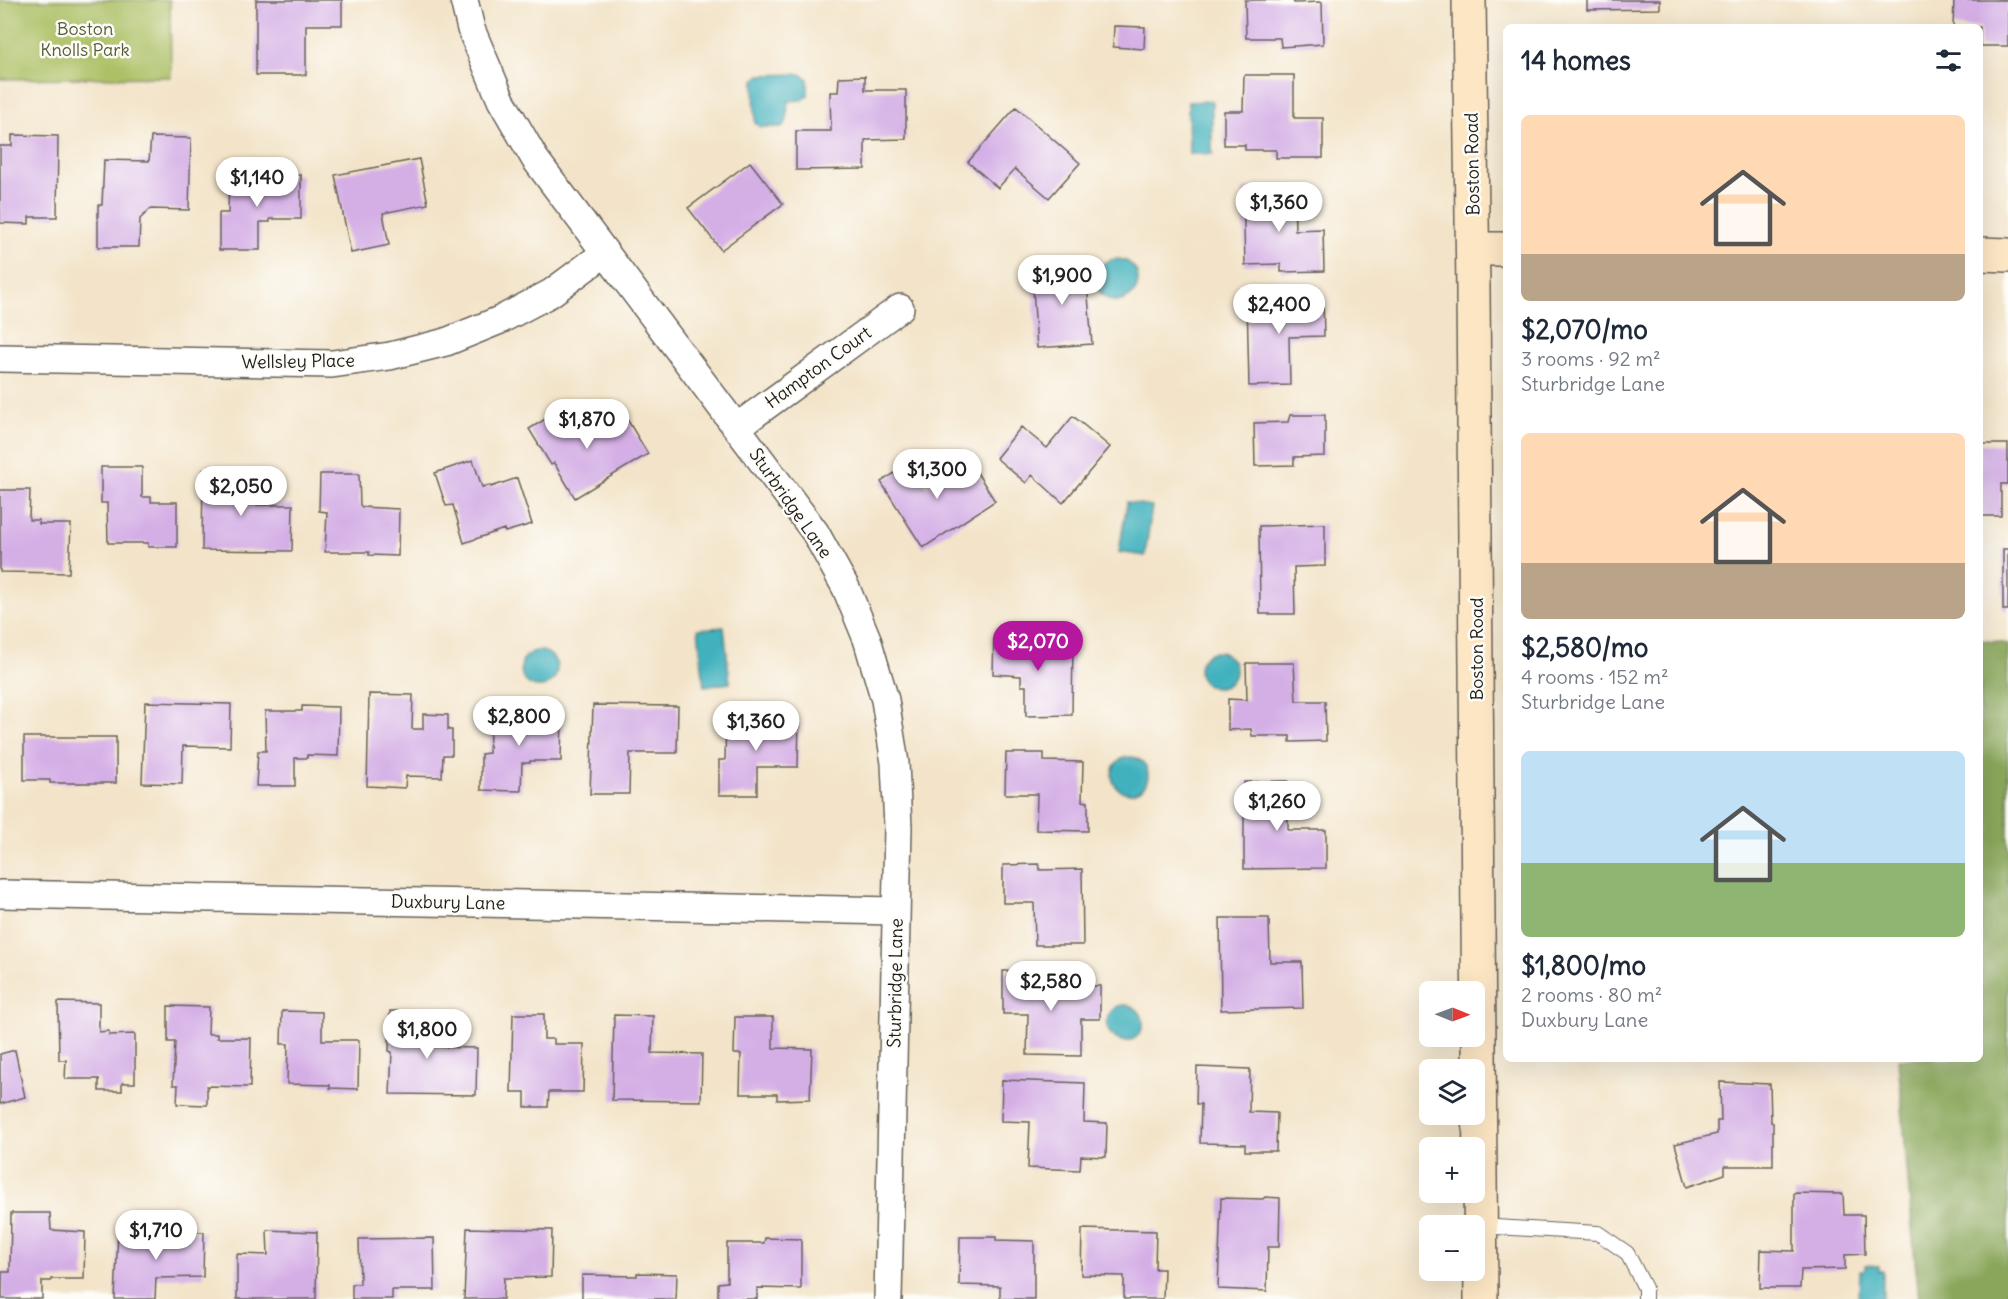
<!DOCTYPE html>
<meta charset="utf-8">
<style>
:root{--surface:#fff;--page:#f2f2f3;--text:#1f2937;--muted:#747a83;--accent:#b5179e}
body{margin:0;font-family:Delius,sans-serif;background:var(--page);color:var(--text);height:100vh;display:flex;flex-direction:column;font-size:22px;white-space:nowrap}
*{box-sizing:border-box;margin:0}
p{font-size:20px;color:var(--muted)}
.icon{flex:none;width:33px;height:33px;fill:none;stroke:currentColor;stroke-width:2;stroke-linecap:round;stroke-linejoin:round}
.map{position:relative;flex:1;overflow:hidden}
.details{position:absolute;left:1503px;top:24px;width:480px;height:1038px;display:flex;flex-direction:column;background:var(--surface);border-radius:9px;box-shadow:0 6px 24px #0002}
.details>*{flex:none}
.needle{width:39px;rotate:91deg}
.fabs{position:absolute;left:1419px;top:981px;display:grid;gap:12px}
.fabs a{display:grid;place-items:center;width:66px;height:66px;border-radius:9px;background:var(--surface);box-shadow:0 6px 24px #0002;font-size:30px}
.price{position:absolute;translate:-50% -51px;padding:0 14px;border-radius:21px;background:#fff;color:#222;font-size:20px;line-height:39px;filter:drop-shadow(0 2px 3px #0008)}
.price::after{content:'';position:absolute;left:50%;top:36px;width:18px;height:14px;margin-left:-9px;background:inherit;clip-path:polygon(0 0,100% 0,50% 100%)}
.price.on{background:var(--accent);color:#fff}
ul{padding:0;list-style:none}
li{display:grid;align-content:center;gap:12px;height:318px;padding:0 18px}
li span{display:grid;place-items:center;height:186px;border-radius:9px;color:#555}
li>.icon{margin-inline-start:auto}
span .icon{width:108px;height:108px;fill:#fffc;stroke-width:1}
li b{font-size:26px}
h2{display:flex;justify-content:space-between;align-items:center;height:72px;padding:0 18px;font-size:26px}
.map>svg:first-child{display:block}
.green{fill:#acc065;stroke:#646e40;stroke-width:1.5}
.forest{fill:#89a65a;stroke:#52613b;stroke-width:1.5}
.water{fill:#41b1bd;stroke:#2e666c;stroke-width:1.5}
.building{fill:#d4afe6}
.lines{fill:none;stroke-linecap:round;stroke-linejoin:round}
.lane-casing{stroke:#676259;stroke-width:16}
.street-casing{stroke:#676259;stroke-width:30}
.secondary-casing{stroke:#676259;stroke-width:36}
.lane{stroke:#fff;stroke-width:14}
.street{stroke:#fff;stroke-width:27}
.secondary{stroke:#fce6c4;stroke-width:33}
.labels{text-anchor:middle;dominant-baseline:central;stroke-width:5;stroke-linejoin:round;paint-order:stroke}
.park-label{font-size:18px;fill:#565e39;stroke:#fdfcf7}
.street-label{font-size:18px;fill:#1c1c1c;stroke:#fdfcf7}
</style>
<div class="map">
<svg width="2008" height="1299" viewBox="0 0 2008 1299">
<rect width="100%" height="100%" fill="#fdfcf7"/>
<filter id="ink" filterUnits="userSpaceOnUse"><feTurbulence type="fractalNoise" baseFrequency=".0167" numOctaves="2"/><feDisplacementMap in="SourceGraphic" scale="12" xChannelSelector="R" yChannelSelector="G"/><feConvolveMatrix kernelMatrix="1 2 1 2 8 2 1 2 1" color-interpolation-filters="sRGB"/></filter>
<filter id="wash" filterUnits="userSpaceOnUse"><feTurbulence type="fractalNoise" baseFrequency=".008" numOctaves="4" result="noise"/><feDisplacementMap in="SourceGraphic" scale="24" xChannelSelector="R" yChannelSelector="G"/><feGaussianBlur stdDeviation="1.35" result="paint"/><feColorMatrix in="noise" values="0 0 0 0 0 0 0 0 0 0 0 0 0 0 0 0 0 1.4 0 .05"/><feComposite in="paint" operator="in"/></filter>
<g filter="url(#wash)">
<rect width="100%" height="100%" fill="#f3e4c9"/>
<path class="green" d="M0 0H170L171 77 0 79Z"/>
<path class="forest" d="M1980 640 2008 644V1299H1919L1913 1240 1898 1059H1980Z"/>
<path class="water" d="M801 74 808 79V95L802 100 788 101 787 120 782 127H760L755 123 754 80 760 75Z
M1212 101V154H1189L1188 102Z
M1096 280a21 21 0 1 1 42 0a21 21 0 1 1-42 0Z
M1127 502 1152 506 1145 556 1119 552Z
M724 627 730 683 704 686 698 629Z
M521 669a18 18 0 1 1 36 0a18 18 0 1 1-36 0Z
M1199 670a18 18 0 1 1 36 0a18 18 0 1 1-36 0Z
M1112 775a18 18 0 1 1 36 0a18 18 0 1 1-36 0Z
M1107 1023a18 18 0 1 1 36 0a18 18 0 1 1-36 0Z
M1865 1265 1879 1266V1271H1883V1299H1859L1860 1270H1865Z"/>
<g id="blocks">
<path class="building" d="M256 0H342V25H306V75H256Z
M1245 0H1293L1294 3 1322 2 1323 44 1281 47 1280 38H1246Z
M1587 0H1660V9L1587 10Z
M1954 0H2008V46H1980V27H1953Z
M1114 26 1145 27 1144 49 1113 47Z
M1244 75H1294V118H1323V158H1276V150H1245V145H1224V111H1243Z
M865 76V90H906V139L865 140V169L796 170V131H831L830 92H838L839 77Z
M1016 107 1080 163 1049 198 1015 169 998 188 968 162Z
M12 135 58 136 57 217H29V224L0 223V146H12Z
M151 137 191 138 189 210 150 209 140 219 139 247H98V205H102L104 160 149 161Z
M419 159 428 204 383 213 389 245 351 253 335 175Z
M750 162 783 204 721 250 688 208Z
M229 175H301V219H270V222H260V250H219V213H228Z
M1294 188 1295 230 1323 229 1324 271 1281 272V264L1245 265 1243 189Z
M1085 260 1092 344 1037 348 1033 288 1041 287 1039 264Z
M1323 298 1324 336 1289 337 1290 385 1249 386 1247 299Z
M565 407 584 438 624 414 648 454 575 498 554 463 551 465 529 429Z
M1290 415H1325V456L1294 457V465L1255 466 1254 423 1288 422Z
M1073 416 1110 447 1063 503 1032 475 1026 483 996 458 1021 427 1047 448Z
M1980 444H2008V484H2001V516H1980Z
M473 460 482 487 490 485 491 487 517 478 532 524 505 532 504 529 464 543 453 505 446 506 435 473Z
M969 460 995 501 923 548 881 482 911 462 927 487Z
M101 467H142V497H151V502H177V547H148V543H108L107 503H101Z
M203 470 247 471 246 505H293L292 551 202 550Z
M320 474H359L360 505 362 507 399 509 398 556 369 555V552H325L327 512 319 511Z
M0 490H30L29 520H39V524H71L69 573 0 572Z
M1325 524V566L1294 567 1295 614H1260L1259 526Z
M2003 549H2008V610H2003Z
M994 634 1030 635V643L1073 642 1072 715 1026 716V686H1021V676L993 674Z
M1246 663H1294L1296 701H1325L1326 741 1290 742V736H1252L1251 729 1228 730V699L1247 700Z
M369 694 413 695 412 729H423V714L448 715V730H452V755H443L442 777 406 776 405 788 367 786Z
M145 702 231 704 230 747 183 746 182 784 142 783Z
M593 705 678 706 677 753H630L629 794H590Z
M302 706 339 707 338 756 307 755V758H295V786H256L258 751H266L265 711H302Z
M491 713 562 714 561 761H530V763H522L521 791 481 790V754L489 753Z
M726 718 799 719 798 767H757V795H719V760H725Z
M24 737H116V783H50V780H24Z
M1006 753H1044V761L1083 762 1082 801 1088 802V831L1036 830 1037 794H1005Z
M1288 781V830H1326V868L1244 869V782Z
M1039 864 1040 870 1082 869 1083 945H1035L1034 903H1003V865Z
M1220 918H1269L1270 962H1302L1303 1008 1221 1010Z
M1003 971H1026V980H1077V986H1100V1019H1081V1056L1027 1055 1028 1014H1003Z
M58 1002 99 1003V1032L109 1031V1035L135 1034V1083H122V1091H99V1079H65L66 1060H59Z
M168 1006 209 1007 208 1034H217V1038H251L250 1087 207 1086V1105L177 1104 178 1085H173L175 1042H168Z
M282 1011 322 1012V1040H359L358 1089 330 1088V1085L287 1084 288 1044H281Z
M390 1011H429L430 1047 477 1048 476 1095 390 1094 392 1052 389 1051Z
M513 1014H544V1039H554V1044H584L583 1092H549L548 1107H525V1092H511Z
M614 1015 653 1016 652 1053 702 1054 701 1101 612 1100Z
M735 1017H773V1048L812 1049 810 1099 777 1100V1094H740L741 1054H734Z
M15 1050 25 1097 0 1104V1054Z
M1197 1067 1250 1069 1249 1112 1277 1113 1276 1151H1245V1144L1200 1143 1201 1104H1196Z
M1002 1080 1085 1083 1084 1122 1107 1123 1106 1157 1081 1156 1080 1170 1028 1168 1030 1122 1001 1121Z
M1720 1082 1770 1084 1771 1122 1773 1123V1166H1725V1174L1687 1187 1675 1144 1717 1134V1121H1721Z
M1794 1193 1843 1194 1844 1215H1864L1865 1254 1845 1255V1269L1801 1270 1800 1288H1760L1761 1250 1794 1251Z
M1265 1197 1280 1198 1279 1247H1268L1267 1291 1218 1289 1221 1198 1263 1199Z
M11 1213H50L51 1230 85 1232 84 1279H51V1281H42V1299H2V1272H10Z
M467 1228 552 1230 551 1277 504 1278 503 1299H464Z
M1082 1229 1156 1231 1155 1269H1164L1163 1299H1124V1276L1081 1275Z
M267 1230 317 1232 316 1299H237V1254L268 1255Z
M118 1231 204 1232 203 1277 156 1278 155 1299H115Z
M960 1237H996V1240L1034 1241V1299H1000V1286L959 1285Z
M434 1238 435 1290H392V1299H352V1284H360L359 1239Z
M765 1238 801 1239V1289L757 1288V1299H718V1283L727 1282V1243H764Z
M637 1273 677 1274 676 1299H582V1275L637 1276Z"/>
</g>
</g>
<g filter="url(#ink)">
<use href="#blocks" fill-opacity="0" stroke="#676259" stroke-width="1.5"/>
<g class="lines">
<g class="lane-casing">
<path id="lane" d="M1480 1226 1598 1233 1627 1253 1645 1288V1299"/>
</g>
<g class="street-casing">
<path id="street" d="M464 0 471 29 501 100 535 159 815 532 846 588 867 639 885 700 895 763 898 827 888 1299
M0 358 332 364 390 356 446 342 500 320 551 293 605 253
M737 427 900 308
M0 894 896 911"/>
</g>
<g class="secondary-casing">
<path id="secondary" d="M1469 0 1473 288 1481 1299
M1473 249H1506
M1980 254 2008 255"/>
</g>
<use href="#lane" class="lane"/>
<use href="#street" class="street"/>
<use href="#secondary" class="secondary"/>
</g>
</g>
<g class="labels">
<g class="park-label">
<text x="85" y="28">Boston<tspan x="85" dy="21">Knolls Park</tspan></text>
</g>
<g class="street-label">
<text transform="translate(1472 164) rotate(-91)">Boston Road</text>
<text transform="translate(298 361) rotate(-1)">Wellsley Place</text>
<text transform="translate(818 367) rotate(-36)">Hampton Court</text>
<text transform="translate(791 503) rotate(55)">Sturbridge Lane</text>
<text transform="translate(1476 649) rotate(-90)">Boston Road</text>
<text transform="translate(448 902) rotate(1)">Duxbury Lane</text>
<text transform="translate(895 983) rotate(-89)">Sturbridge Lane</text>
</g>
</g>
</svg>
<div class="fabs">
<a><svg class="needle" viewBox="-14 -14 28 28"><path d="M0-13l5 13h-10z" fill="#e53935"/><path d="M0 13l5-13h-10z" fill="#747a83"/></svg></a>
<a><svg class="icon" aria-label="layers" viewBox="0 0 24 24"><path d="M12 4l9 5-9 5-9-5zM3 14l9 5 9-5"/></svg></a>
<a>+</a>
<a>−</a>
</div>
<b class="price" style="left:257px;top:208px">$1,140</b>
<b class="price" style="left:1279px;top:233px">$1,360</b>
<b class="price" style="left:1062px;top:306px">$1,900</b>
<b class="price" style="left:1279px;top:335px">$2,400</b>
<b class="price" style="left:587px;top:450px">$1,870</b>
<b class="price" style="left:937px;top:500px">$1,300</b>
<b class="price" style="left:241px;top:517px">$2,050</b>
<b class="price on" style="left:1038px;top:672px">$2,070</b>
<b class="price" style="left:519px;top:747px">$2,800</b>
<b class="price" style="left:756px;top:752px">$1,360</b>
<b class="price" style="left:1277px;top:832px">$1,260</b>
<b class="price" style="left:1051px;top:1012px">$2,580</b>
<b class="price" style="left:427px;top:1060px">$1,800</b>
<b class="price" style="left:156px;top:1261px">$1,710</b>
<section class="details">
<h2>14 homes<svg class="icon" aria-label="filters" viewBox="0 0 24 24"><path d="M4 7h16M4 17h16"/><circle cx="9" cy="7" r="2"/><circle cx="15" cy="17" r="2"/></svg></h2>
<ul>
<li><span style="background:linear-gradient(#ffd9b3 75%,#b9a48a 0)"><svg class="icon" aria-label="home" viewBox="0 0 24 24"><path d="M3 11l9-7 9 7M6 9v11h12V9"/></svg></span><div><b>$2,070/mo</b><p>3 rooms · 92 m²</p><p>Sturbridge Lane</p></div></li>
<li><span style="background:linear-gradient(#ffd9b3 70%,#b9a48a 0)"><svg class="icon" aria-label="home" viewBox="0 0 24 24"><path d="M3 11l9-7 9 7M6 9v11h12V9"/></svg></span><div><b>$2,580/mo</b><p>4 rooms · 152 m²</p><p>Sturbridge Lane</p></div></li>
<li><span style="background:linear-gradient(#bfe0f5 60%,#8fb573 0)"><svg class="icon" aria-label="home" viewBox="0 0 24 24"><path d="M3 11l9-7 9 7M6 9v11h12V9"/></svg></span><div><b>$1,800/mo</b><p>2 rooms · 80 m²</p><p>Duxbury Lane</p></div></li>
</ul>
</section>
</div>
